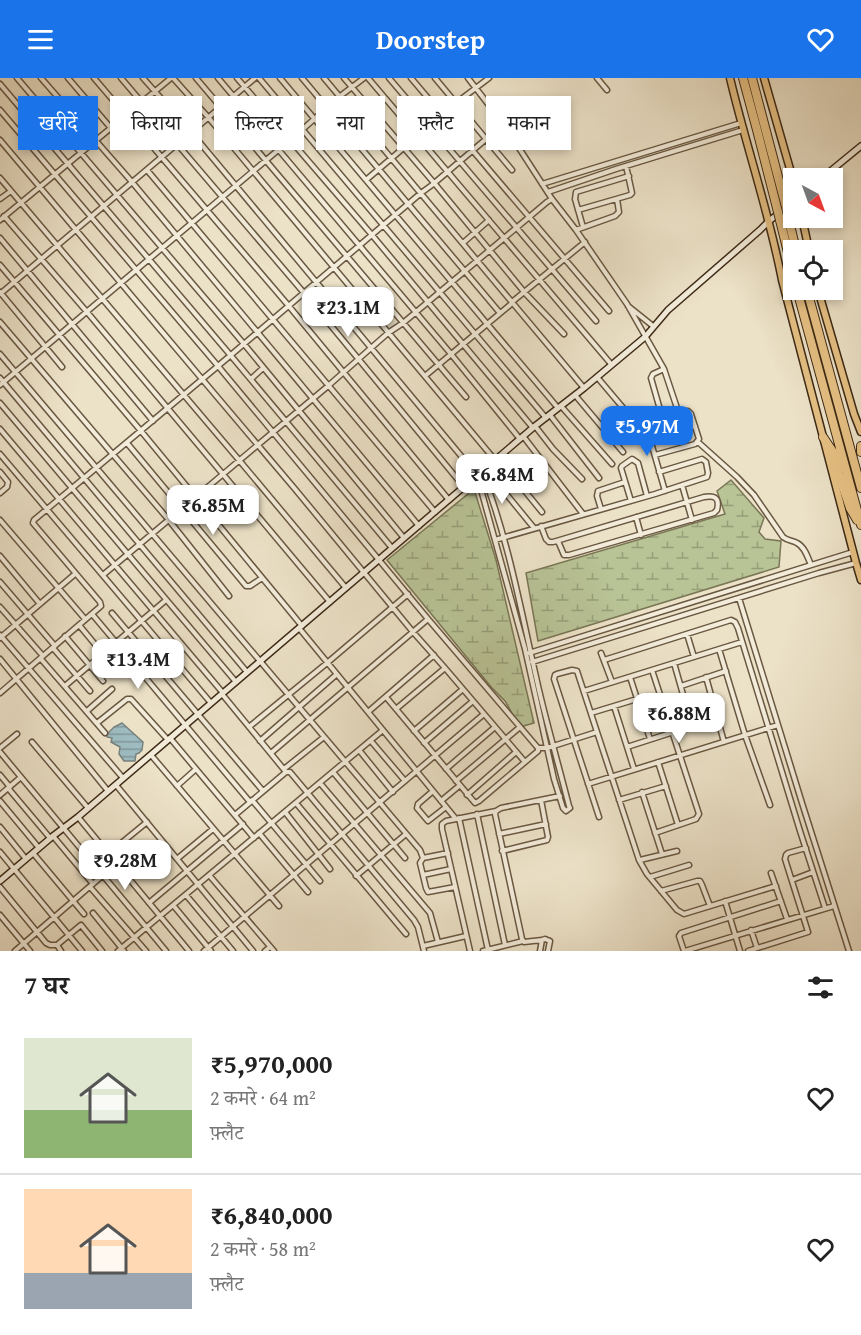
<!DOCTYPE html>
<html lang="hi">
<meta charset="utf-8">
<style>
:root{--surface:#fff;--page:#f6f6f6;--text:#222;--muted:#767676;--line:#e0e0e0;--accent:#1a73e8}
body{margin:0;font-family:"Gentium Book Plus","Noto Serif Devanagari",serif;background:var(--page);color:var(--text);height:100vh;display:flex;flex-direction:column;font-size:22px;white-space:nowrap}
*{box-sizing:border-box;margin:0}
p{font-size:20px;color:var(--muted)}
.icon{flex:none;width:33px;height:33px;fill:none;stroke:currentColor;stroke-width:2;stroke-linecap:round;stroke-linejoin:round}
.map{position:relative;height:873px;overflow:hidden}
.panel{display:flex;flex-direction:column;background:var(--surface);flex:1}
.panel>*{flex:none}
.top-card{position:absolute;left:18px;top:18px;width:825px;height:54px;display:flex;gap:12px}
.needle{width:39px;rotate:139deg}
.controls{position:absolute;left:783px;top:90px;display:grid;gap:12px}
.controls a{display:grid;place-items:center;width:60px;height:60px;border-radius:0px;background:var(--surface);box-shadow:0 3px 9px #0003;font-size:30px}
.price{position:absolute;translate:-50% -51px;padding:0 14px;border-radius:12px;background:#fff;color:#222;font-size:20px;line-height:39px;filter:drop-shadow(0 2px 3px #0008)}
.price::after{content:'';position:absolute;left:50%;top:36px;width:18px;height:14px;margin-left:-9px;background:inherit;clip-path:polygon(0 0,100% 0,50% 100%)}
.price.on{background:var(--accent);color:#fff}
ul{padding:0;list-style:none}
li{display:flex;align-items:center;gap:18px;height:150px;padding:0 24px}
li+li{border-top:2px solid var(--line)}
li span{display:grid;place-items:center;flex:none;width:168px;height:120px;border-radius:0px;color:#555}
li>.icon{margin-inline-start:auto}
span .icon{width:72px;height:72px;fill:#fffc;stroke-width:1}
li b{font-size:26px}
h2{display:flex;justify-content:space-between;align-items:center;height:72px;padding:0 24px;font-size:26px}
.tag{padding:0 21px;border-radius:0px;background:var(--surface);box-shadow:0 3px 9px #0003;font-size:21px;line-height:54px}
.tag.on{background:var(--accent);color:#fff}
header{display:flex;justify-content:space-between;align-items:center;height:78px;padding:0 24px;background:var(--accent);color:#fff;font-size:27px;font-weight:800}
.map>svg:first-child{display:block}
.wetland{fill:url(#wetland-marsh);stroke:#7a7656;stroke-width:1.5}
.water{fill:url(#water-rules);stroke:#77817c;stroke-width:1.5}
.lines{fill:none;stroke-linecap:round;stroke-linejoin:round}
.street-casing{stroke:#695842;stroke-width:7}
.secondary-casing{stroke:#3d2a16;stroke-width:8}
.primary-casing{stroke:#3d2a16;stroke-width:9}
.highway-casing{stroke:#3d2a16;stroke-width:10}
.street{stroke:#f3ecdb;stroke-width:4}
.secondary{stroke:#f3ecdb;stroke-width:5}
.primary{stroke:#e6c184;stroke-width:6}
.highway{stroke:#e6c184;stroke-width:8}
.highway-bridge-casing{stroke:#3d2a16;stroke-width:10;stroke-linecap:butt}
.highway-bridge{stroke:#e6c184;stroke-width:8}
</style>
<header><svg class="icon" aria-label="menu" viewBox="0 0 24 24"><path d="M4 6h16M4 12h16M4 18h16"/></svg>Doorstep<svg class="icon" aria-label="heart" viewBox="0 0 24 24"><path d="M12 20l-8-8c-3-5 5-10 8-4 3-6 11-1 8 4z"/></svg></header>
<div class="map">
<svg width="861" height="873" viewBox="0 0 861 873">
<defs>
<pattern id="wetland-marsh" width="20" height="14" patternUnits="userSpaceOnUse" patternTransform="scale(1.5)"><rect width="20" height="14" fill="#b8c396"/><path d="M1 5h8M5 5V1M11 12h8M15 12V8" fill="none" stroke="#979f79"/></pattern>
<pattern id="water-rules" width="6" height="5" patternUnits="userSpaceOnUse" patternTransform="scale(1.5)"><rect width="6" height="5" fill="#9dbbc0"/><path d="M0 2.5h6" fill="none" stroke="#81989b"/></pattern>
</defs>
<rect width="100%" height="100%" fill="#ece2c8"/>
<filter id="stains"><feTurbulence type="fractalNoise" baseFrequency=".00333" numOctaves="4"/><feColorMatrix values="0 0 0 0 .2 0 0 0 0 .09 0 0 0 0 .02 0 0 0 .5 -.17"/></filter>
<radialGradient id="worn" r=".72"><stop offset=".6" stop-color="#630" stop-opacity="0"/><stop offset="1" stop-color="#630" stop-opacity=".3"/></radialGradient>
<path class="wetland" d="M731 402 764 440 759 454 765 461 781 463 779 489 538 563 526 495 725 436 717 413Z
M474 411 496 482 534 645 520 649 505 623 492 610 387 482Z"/>
<path class="water" d="M122 645 143 664 142 672 139 675 136 676 135 683H124L119 676 120 669 111 664 112 660 107 659V656L114 649Z"/>
<g class="lines">
<g class="street-casing">
<path id="street" d="M17 0 244 266 404 460
M41 0 132 104 419 448
M68 0 110 49
M94 0 288 227 449 422
M121 0 304 215 464 409
M143 0 191 54 477 397 525 571 554 701 563 730 566 733 570 730 569 728C559 689 548 650 539 612 522 538 509 463 482 393
M173 0 208 39 495 382
M196 0 466 319
M218 0 451 276 520 361
M237 0 372 157 533 350
M259 0 546 340
M280 0 558 330
M302 0 500 235
M324 0 584 310
M344 0 435 106 525 215 564 256
M368 0 611 286
M389 0 596 243
M411 0 609 233
M435 0 512 92
M597 0 607 12
M0 6 232 279 392 470
M0 32 218 288 428 541 538 670V673L479 723 475 725 386 619
M501 48 508 53 552 121
M0 62 295 411 413 554 445 590 525 684
M147 92 435 434
M0 100 239 382 346 510
M366 102 456 25 489 0
M542 106 741 45
M548 114 616 91 743 52
M0 121 11 113
M578 132 630 117 632 115 626 88
M4 138 87 234 330 524
M0 142 171 0
M583 149 575 121 576 114 629 98
M576 152 615 138 619 134 617 121
M0 160 153 343
M463 165 489 142
M0 187 141 353 302 548
M0 214 62 289
M0 216 255 0
M628 228 653 248
M0 244 168 441 229 518
M0 276 420 772 423 780
M664 291 678 333
M425 298 510 227 512 224 585 164
M597 299 652 364
M0 300 247 594
M251 301 263 290
M0 307 303 51 339 19 364 0
M575 317 623 374
M0 325 236 604
M561 328 612 386
M550 337 599 400
M535 348 553 371 582 401
M0 351 223 615
M523 358 583 436
M698 364 737 399 754 417 783 459C788 463 792 462 797 465 805 469 808 480 811 487
M127 365 246 508H250L262 500
M0 376 211 625
M655 377 695 366 699 361 691 336 688 333H678L662 339
M498 380 542 434
M485 390 534 450
M0 394 8 404 7 409 0 415
M682 407 692 442
M665 413 652 368V364C662 354 681 351 695 348
M631 423 621 390 622 388 632 381 638 385 647 418
M601 431 597 418 598 413 625 404
M636 439 641 457
M0 442 85 541
M541 448 546 461 549 464H553L704 419C715 417 720 420 717 432L714 435 569 477H564L558 463
M495 462 655 416 707 399 708 395 706 384 702 381 659 394
M0 478 40 526
M103 497 328 308 388 255 403 245 547 124 552 121 576 152 627 226 664 291 653 296 651 300 667 356
M0 504 55 568
M739 520 802 725 849 873
M0 529 43 578
M112 535 263 713
M92 536 250 724
M79 547 118 594
M299 550 456 741
M687 556 694 579
M0 557 123 700
M65 558 103 603
M0 560 75 496
M53 570 90 613
M719 571 745 657 770 727
M529 575 853 474
M601 575 612 604
M0 581 108 713
M41 581 105 655
M604 582 731 542 735 544 738 550 800 753 825 830
M532 584 819 495 856 485
M674 585 692 648
M652 592 699 736 696 741 655 755
M630 599 650 661
M706 599 724 664
M65 608 166 522
M681 608 726 593
M584 613 742 564
M0 615 101 528 100 524 33 445 34 442 218 288 421 115 432 107 499 50 502 46V44L468 0
M222 616 286 694
M614 628 634 691
M396 631 445 590
M87 633 112 611
M368 634 434 577
M591 635 637 621
M97 645 127 621H131L168 662
M249 649 327 585 408 516
M414 653 463 611
M170 660 254 760
M260 663 337 596
M371 663 405 703
M32 664 88 730
M424 665 473 623
M627 669 717 640
M0 670 17 656
M538 670H547L597 654
M359 672 393 714
M0 674 166 873
M271 675 428 541
M151 677 279 828
M658 684 678 747
M284 691 324 659
M446 691 495 649
M333 694 405 780
M0 697 10 709
M456 703 520 649
M320 705 430 835 438 864
M588 706 778 647
M116 707 253 873
M177 708 196 691
M8 710 50 760
M433 713 418 726 417 730 428 743 446 729
M642 714 662 776
M0 717 21 699
M467 717 516 674
M252 722 320 803
M619 722 666 708
M0 723 39 770
M441 723 459 708
M296 725 406 856
M285 734 330 791
M477 736 505 867
M235 737 286 694H290L414 842 418 849 424 873
M78 739 189 873
M599 739 554 601 555 597 557 596 572 592 577 593 639 782 647 796 677 832 684 836 776 808
M459 740 488 872
M0 749 26 781
M259 755 308 814
M499 756 546 746
M53 758 93 806
M502 773 547 762 548 759 541 722
M0 774 82 873
M33 775 84 836
M448 775 423 780 420 785 426 810 428 814 455 809
M108 776 147 744
M177 781 213 751
M640 782 677 773
M771 795 787 841
M209 797 274 873
M423 797 451 791
M356 798 406 756
M650 799 689 787
M792 802 813 794
M0 809 46 865 50 867H57
M90 809 146 873
M661 813 697 803H700L702 807 710 828
M186 817 233 873
M725 823 740 873
M149 825 243 746
M173 827 211 873
M93 835 124 873
M0 837 30 873
M751 852 757 870
M542 862 524 864 522 861 495 736 496 733 501 730 560 718
M423 868 466 858
M15 873 102 798
M61 873 57 867 81 847 102 873
M118 873 383 652
M204 873 484 636
M265 873 270 869
M470 873 442 751V746L446 743 496 733
M483 873 523 863
M540 873 542 862 545 861 550 863 548 873
M684 873 679 858 681 855 781 823
M685 873 834 828
M748 873 808 854 785 781 786 777 788 775 806 770"/>
</g>
<g class="secondary-casing">
<path id="secondary" d="M822 100 861 68
M0 803 53 758 78 739 535 348 584 310 645 259 668 232 760 152 769 143 794 124"/>
</g>
<g class="primary-casing">
<path id="primary" d="M730 0C746 68 769 134 782 202L856 485 861 502
M764 0 794 105
M802 140 809 172
M818 212 854 336 861 354"/>
</g>
<g class="highway-casing">
<path id="highway" d="M743 0 757 52 778 134
M752 0 786 129
M788 139 796 172
M780 142 794 199
M797 212 861 447
M807 212 861 410
M823 359 833 374 839 397 850 430 857 442
M861 368V374"/>
</g>
<use href="#street" class="street"/>
<use href="#secondary" class="secondary"/>
<use href="#primary" class="primary"/>
<use href="#highway" class="highway"/>
<g class="highway-bridge-casing">
<path id="highway-bridge" d="M786 129 788 139
M778 134 780 142"/>
</g>
<use href="#highway-bridge" class="highway-bridge"/>
</g>
<rect width="100%" height="100%" filter="url(#stains)"/>
<rect width="100%" height="100%" fill="url(#worn)"/>
</svg>
<div class="controls">
<a><svg class="needle" viewBox="-14 -14 28 28"><path d="M0-13l5 13h-10z" fill="#e53935"/><path d="M0 13l5-13h-10z" fill="#767676"/></svg></a>
<a><svg class="icon" aria-label="locate" viewBox="0 0 24 24"><circle cx="12" cy="12" r="6"/><path d="M12 2v4M12 18v4M2 12h4M18 12h4"/></svg></a>
</div>
<b class="price" style="left:348px;top:260px">₹23.1M</b>
<b class="price on" style="left:647px;top:379px">₹5.97M</b>
<b class="price" style="left:502px;top:427px">₹6.84M</b>
<b class="price" style="left:213px;top:458px">₹6.85M</b>
<b class="price" style="left:138px;top:612px">₹13.4M</b>
<b class="price" style="left:679px;top:666px">₹6.88M</b>
<b class="price" style="left:125px;top:813px">₹9.28M</b>
<div class="top-card">
<a class="tag on">खरीदें</a>
<a class="tag">किराया</a>
<a class="tag">फ़िल्टर</a>
<a class="tag">नया</a>
<a class="tag">फ़्लैट</a>
<a class="tag">मकान</a>
</div>
</div>
<section class="panel">
<h2>7 घर<svg class="icon" aria-label="filters" viewBox="0 0 24 24"><path d="M4 7h16M4 17h16"/><circle cx="9" cy="7" r="2"/><circle cx="15" cy="17" r="2"/></svg></h2>
<ul>
<li><span style="background:linear-gradient(#dfe7d0 60%,#8fb573 0)"><svg class="icon" aria-label="home" viewBox="0 0 24 24"><path d="M3 11l9-7 9 7M6 9v11h12V9"/></svg></span><div><b>₹5,970,000</b><p>2 कमरे · 64 m²</p><p>फ़्लैट</p></div><svg class="icon" aria-label="heart" viewBox="0 0 24 24"><path d="M12 20l-8-8c-3-5 5-10 8-4 3-6 11-1 8 4z"/></svg></li>
<li><span style="background:linear-gradient(#ffd9b3 70%,#9aa5b1 0)"><svg class="icon" aria-label="home" viewBox="0 0 24 24"><path d="M3 11l9-7 9 7M6 9v11h12V9"/></svg></span><div><b>₹6,840,000</b><p>2 कमरे · 58 m²</p><p>फ़्लैट</p></div><svg class="icon" aria-label="heart" viewBox="0 0 24 24"><path d="M12 20l-8-8c-3-5 5-10 8-4 3-6 11-1 8 4z"/></svg></li>
</ul>
</section>
